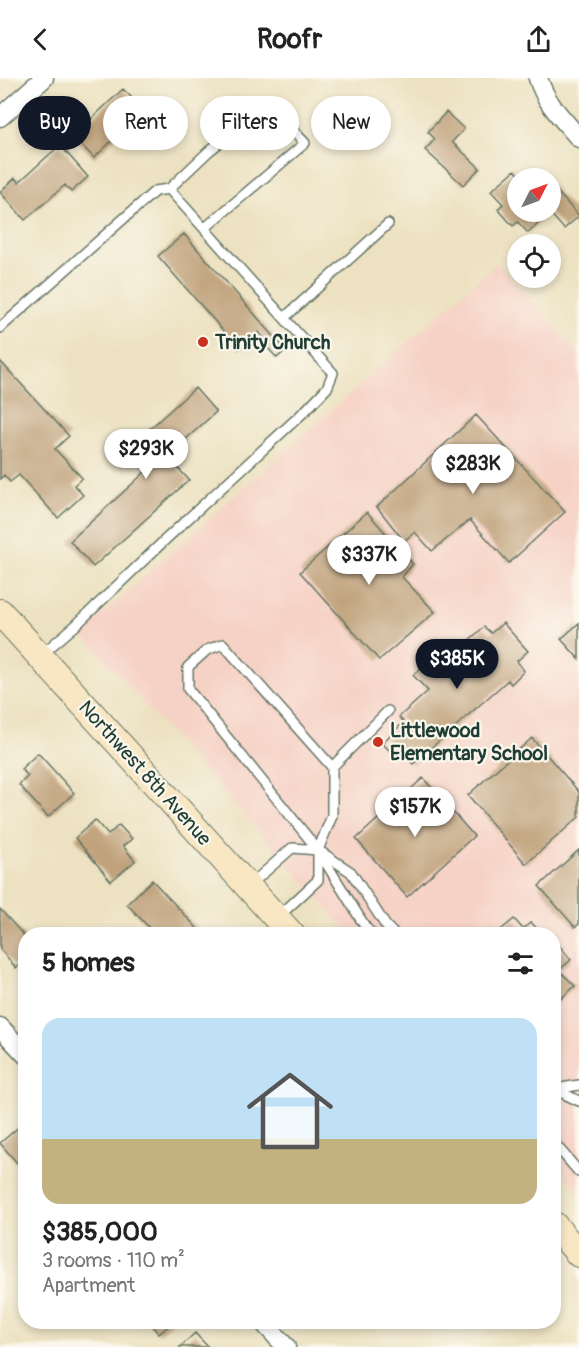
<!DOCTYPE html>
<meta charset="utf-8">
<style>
:root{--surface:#fff;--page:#f6f6f6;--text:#222;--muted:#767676;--accent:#111827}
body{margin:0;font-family:Pangolin,sans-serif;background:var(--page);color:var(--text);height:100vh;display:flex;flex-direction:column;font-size:22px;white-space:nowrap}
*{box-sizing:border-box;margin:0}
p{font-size:20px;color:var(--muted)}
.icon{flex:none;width:33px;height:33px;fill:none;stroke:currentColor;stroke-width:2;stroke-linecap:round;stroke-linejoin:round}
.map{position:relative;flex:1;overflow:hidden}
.details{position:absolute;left:18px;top:849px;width:543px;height:402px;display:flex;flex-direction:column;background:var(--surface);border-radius:24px;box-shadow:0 3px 9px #0003}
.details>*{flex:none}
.banner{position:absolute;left:18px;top:18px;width:543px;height:54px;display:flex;gap:12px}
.needle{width:39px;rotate:48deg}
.controls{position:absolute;left:507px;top:90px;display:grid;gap:12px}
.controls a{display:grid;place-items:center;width:54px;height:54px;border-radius:50%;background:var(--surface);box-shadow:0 3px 9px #0003;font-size:30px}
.price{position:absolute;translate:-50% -51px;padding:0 14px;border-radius:21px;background:#fff;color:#222;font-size:20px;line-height:39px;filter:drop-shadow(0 2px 3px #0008)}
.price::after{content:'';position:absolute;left:50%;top:36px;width:18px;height:14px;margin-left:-9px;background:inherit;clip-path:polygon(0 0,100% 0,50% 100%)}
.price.current{background:var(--accent);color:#fff}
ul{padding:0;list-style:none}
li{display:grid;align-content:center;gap:12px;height:318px;padding:0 24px}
li span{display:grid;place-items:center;height:186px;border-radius:18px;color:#555}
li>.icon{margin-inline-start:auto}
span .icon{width:108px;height:108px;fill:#fffc;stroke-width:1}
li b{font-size:26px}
h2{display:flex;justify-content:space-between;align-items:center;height:72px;padding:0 24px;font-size:26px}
.tag{padding:0 21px;border-radius:27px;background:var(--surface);box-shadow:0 3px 9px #0003;font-size:21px;line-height:54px}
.tag.current{background:var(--accent);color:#fff}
header{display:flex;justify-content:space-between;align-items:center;height:78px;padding:0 24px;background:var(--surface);font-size:27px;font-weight:700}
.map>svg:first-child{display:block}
.built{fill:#f6d1c5}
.building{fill:#c0a27c}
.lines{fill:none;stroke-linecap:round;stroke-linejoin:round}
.lane-casing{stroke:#677665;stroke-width:12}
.street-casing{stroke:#677665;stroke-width:21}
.secondary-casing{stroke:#677665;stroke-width:28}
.lane{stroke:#fff;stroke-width:9}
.street{stroke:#fff;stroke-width:18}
.secondary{stroke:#f9e7c3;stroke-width:26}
.poi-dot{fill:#c8321e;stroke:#fbf7ec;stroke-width:2}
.labels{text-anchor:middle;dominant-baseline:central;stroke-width:4.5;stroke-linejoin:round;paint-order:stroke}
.poi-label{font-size:20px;font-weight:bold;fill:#1f3d34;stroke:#fbf7ec;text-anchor:start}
.street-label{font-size:20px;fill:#1f3d34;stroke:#fbf7ec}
</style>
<header><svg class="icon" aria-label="back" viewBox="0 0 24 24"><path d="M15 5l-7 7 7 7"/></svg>Roofr<svg class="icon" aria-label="share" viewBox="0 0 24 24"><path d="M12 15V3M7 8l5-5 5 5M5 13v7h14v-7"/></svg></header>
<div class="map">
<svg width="579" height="1269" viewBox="0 0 579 1269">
<rect width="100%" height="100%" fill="#fbf7ec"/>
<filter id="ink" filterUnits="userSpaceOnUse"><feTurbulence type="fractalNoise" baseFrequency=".0167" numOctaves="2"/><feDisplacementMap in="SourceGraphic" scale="12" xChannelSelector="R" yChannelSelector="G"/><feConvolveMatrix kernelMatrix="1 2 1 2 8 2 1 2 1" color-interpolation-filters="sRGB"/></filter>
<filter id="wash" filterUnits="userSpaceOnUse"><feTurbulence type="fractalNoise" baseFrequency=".008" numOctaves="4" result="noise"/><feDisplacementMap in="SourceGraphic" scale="24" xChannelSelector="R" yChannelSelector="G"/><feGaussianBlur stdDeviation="1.35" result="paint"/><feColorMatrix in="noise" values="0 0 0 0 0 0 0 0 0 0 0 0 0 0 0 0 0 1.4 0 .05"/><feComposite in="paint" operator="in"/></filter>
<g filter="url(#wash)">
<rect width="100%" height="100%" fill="#ece1c0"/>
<path class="built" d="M497 185 579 277V1114L554 1085V856H350L81 555Z"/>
<g id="blocks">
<path class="building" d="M123 11 144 32 94 80 73 58Z
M446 34 464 51 452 64 480 90 463 107 425 72 435 61 428 54Z
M60 67 88 99 71 114 65 107 25 142 0 114 15 100 19 104Z
M515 92 522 100H518V134H550V106L579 138 564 151 550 135 528 155 518 144 513 148 498 131 503 126 491 113Z
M184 156 286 272 277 280 266 268 269 266 259 254 239 271 158 178Z
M0 283 69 358 55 371 82 400 74 407 83 417 58 440 19 397 10 404 4 397 0 401Z
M195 310 216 334 167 378 189 402 93 489 70 463 155 385 136 363Z
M476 337 565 434 509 485 470 442 432 473 415 454 404 463 377 429Z
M367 434 413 486 402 499 435 534 379 582 300 494Z
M503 545 528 573 517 583 524 593 511 606 508 602 413 686 402 675 397 680 382 665 404 644 399 639 428 613 413 597 426 586 433 594 484 549 491 555Z
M579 545V581L561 561Z
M532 660 579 714V739L526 786 468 717Z
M38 675 74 715 48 739 19 707 28 698 21 691Z
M423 700 474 758 407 819 356 761Z
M95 742 108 757 119 747 132 761 123 768 135 783 111 803 75 760Z
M579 772V846L575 849 539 808Z
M152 802 197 850 191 856H155L127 826Z
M0 831 26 860V881L16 890 0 871Z
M514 841 523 851 531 844 539 853 535 856H496Z
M554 861 571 882 559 892 575 908 554 927Z
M21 1047 26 1053V1077L17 1085 0 1065Z
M148 1244H173L159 1256Z
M195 1255 208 1269H180Z"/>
</g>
</g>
<g filter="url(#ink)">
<use href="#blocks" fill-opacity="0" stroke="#677665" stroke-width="1.5"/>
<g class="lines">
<g class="lane-casing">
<path id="lane" d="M169 111 209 73 268 26 305 65 205 150
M284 240 388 146
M0 250 155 113 169 111 333 295 327 310 306 332 166 461 75 548 42 576
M332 689 223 566 207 572 188 589V611L318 772 366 850 372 856
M250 807 292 770 318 772 351 794 386 848 394 856
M278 839 318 802V772L332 738V689L388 633
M554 1011 579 1023
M556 1011 579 1007
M554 1065 579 1094"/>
</g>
<g class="street-casing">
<path id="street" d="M538 0C546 26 562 40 579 60
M0 39 44 0
M0 949 26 977
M263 1244 286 1269"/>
</g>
<g class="secondary-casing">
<path id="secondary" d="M0 534 291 856
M554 1147 579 1176"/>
</g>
<use href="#lane" class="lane"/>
<use href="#street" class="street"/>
<use href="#secondary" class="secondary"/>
</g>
</g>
<g class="poi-dot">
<circle cx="203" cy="264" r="6"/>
<circle cx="378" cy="664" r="6"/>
</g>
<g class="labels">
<g class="poi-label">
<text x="215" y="264">Trinity Church</text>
<text x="390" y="652">Littlewood<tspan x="390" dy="23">Elementary School</tspan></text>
</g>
<g class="street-label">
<text transform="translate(145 695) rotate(48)">Northwest 8th Avenue</text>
</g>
</g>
</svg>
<div class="controls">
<a><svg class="needle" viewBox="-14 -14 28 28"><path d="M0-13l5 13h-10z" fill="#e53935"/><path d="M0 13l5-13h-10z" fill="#767676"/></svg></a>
<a><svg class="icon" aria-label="locate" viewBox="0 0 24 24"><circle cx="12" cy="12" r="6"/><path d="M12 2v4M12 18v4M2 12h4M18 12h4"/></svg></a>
</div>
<b class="price" style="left:146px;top:402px">$293K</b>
<b class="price" style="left:473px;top:417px">$283K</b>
<b class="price" style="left:369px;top:508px">$337K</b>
<b class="price current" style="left:457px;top:612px">$385K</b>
<b class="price" style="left:415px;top:760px">$157K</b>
<div class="banner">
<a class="tag current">Buy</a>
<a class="tag">Rent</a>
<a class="tag">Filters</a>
<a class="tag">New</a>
</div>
<section class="details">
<h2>5 homes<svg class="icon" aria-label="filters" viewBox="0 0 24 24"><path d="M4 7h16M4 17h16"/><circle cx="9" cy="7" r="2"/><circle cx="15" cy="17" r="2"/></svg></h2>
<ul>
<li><span style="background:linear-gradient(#bfe0f5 65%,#c2b280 0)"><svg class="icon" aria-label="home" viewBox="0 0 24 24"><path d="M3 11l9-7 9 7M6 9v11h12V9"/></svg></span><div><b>$385,000</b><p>3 rooms · 110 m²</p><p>Apartment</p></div></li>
</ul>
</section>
</div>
